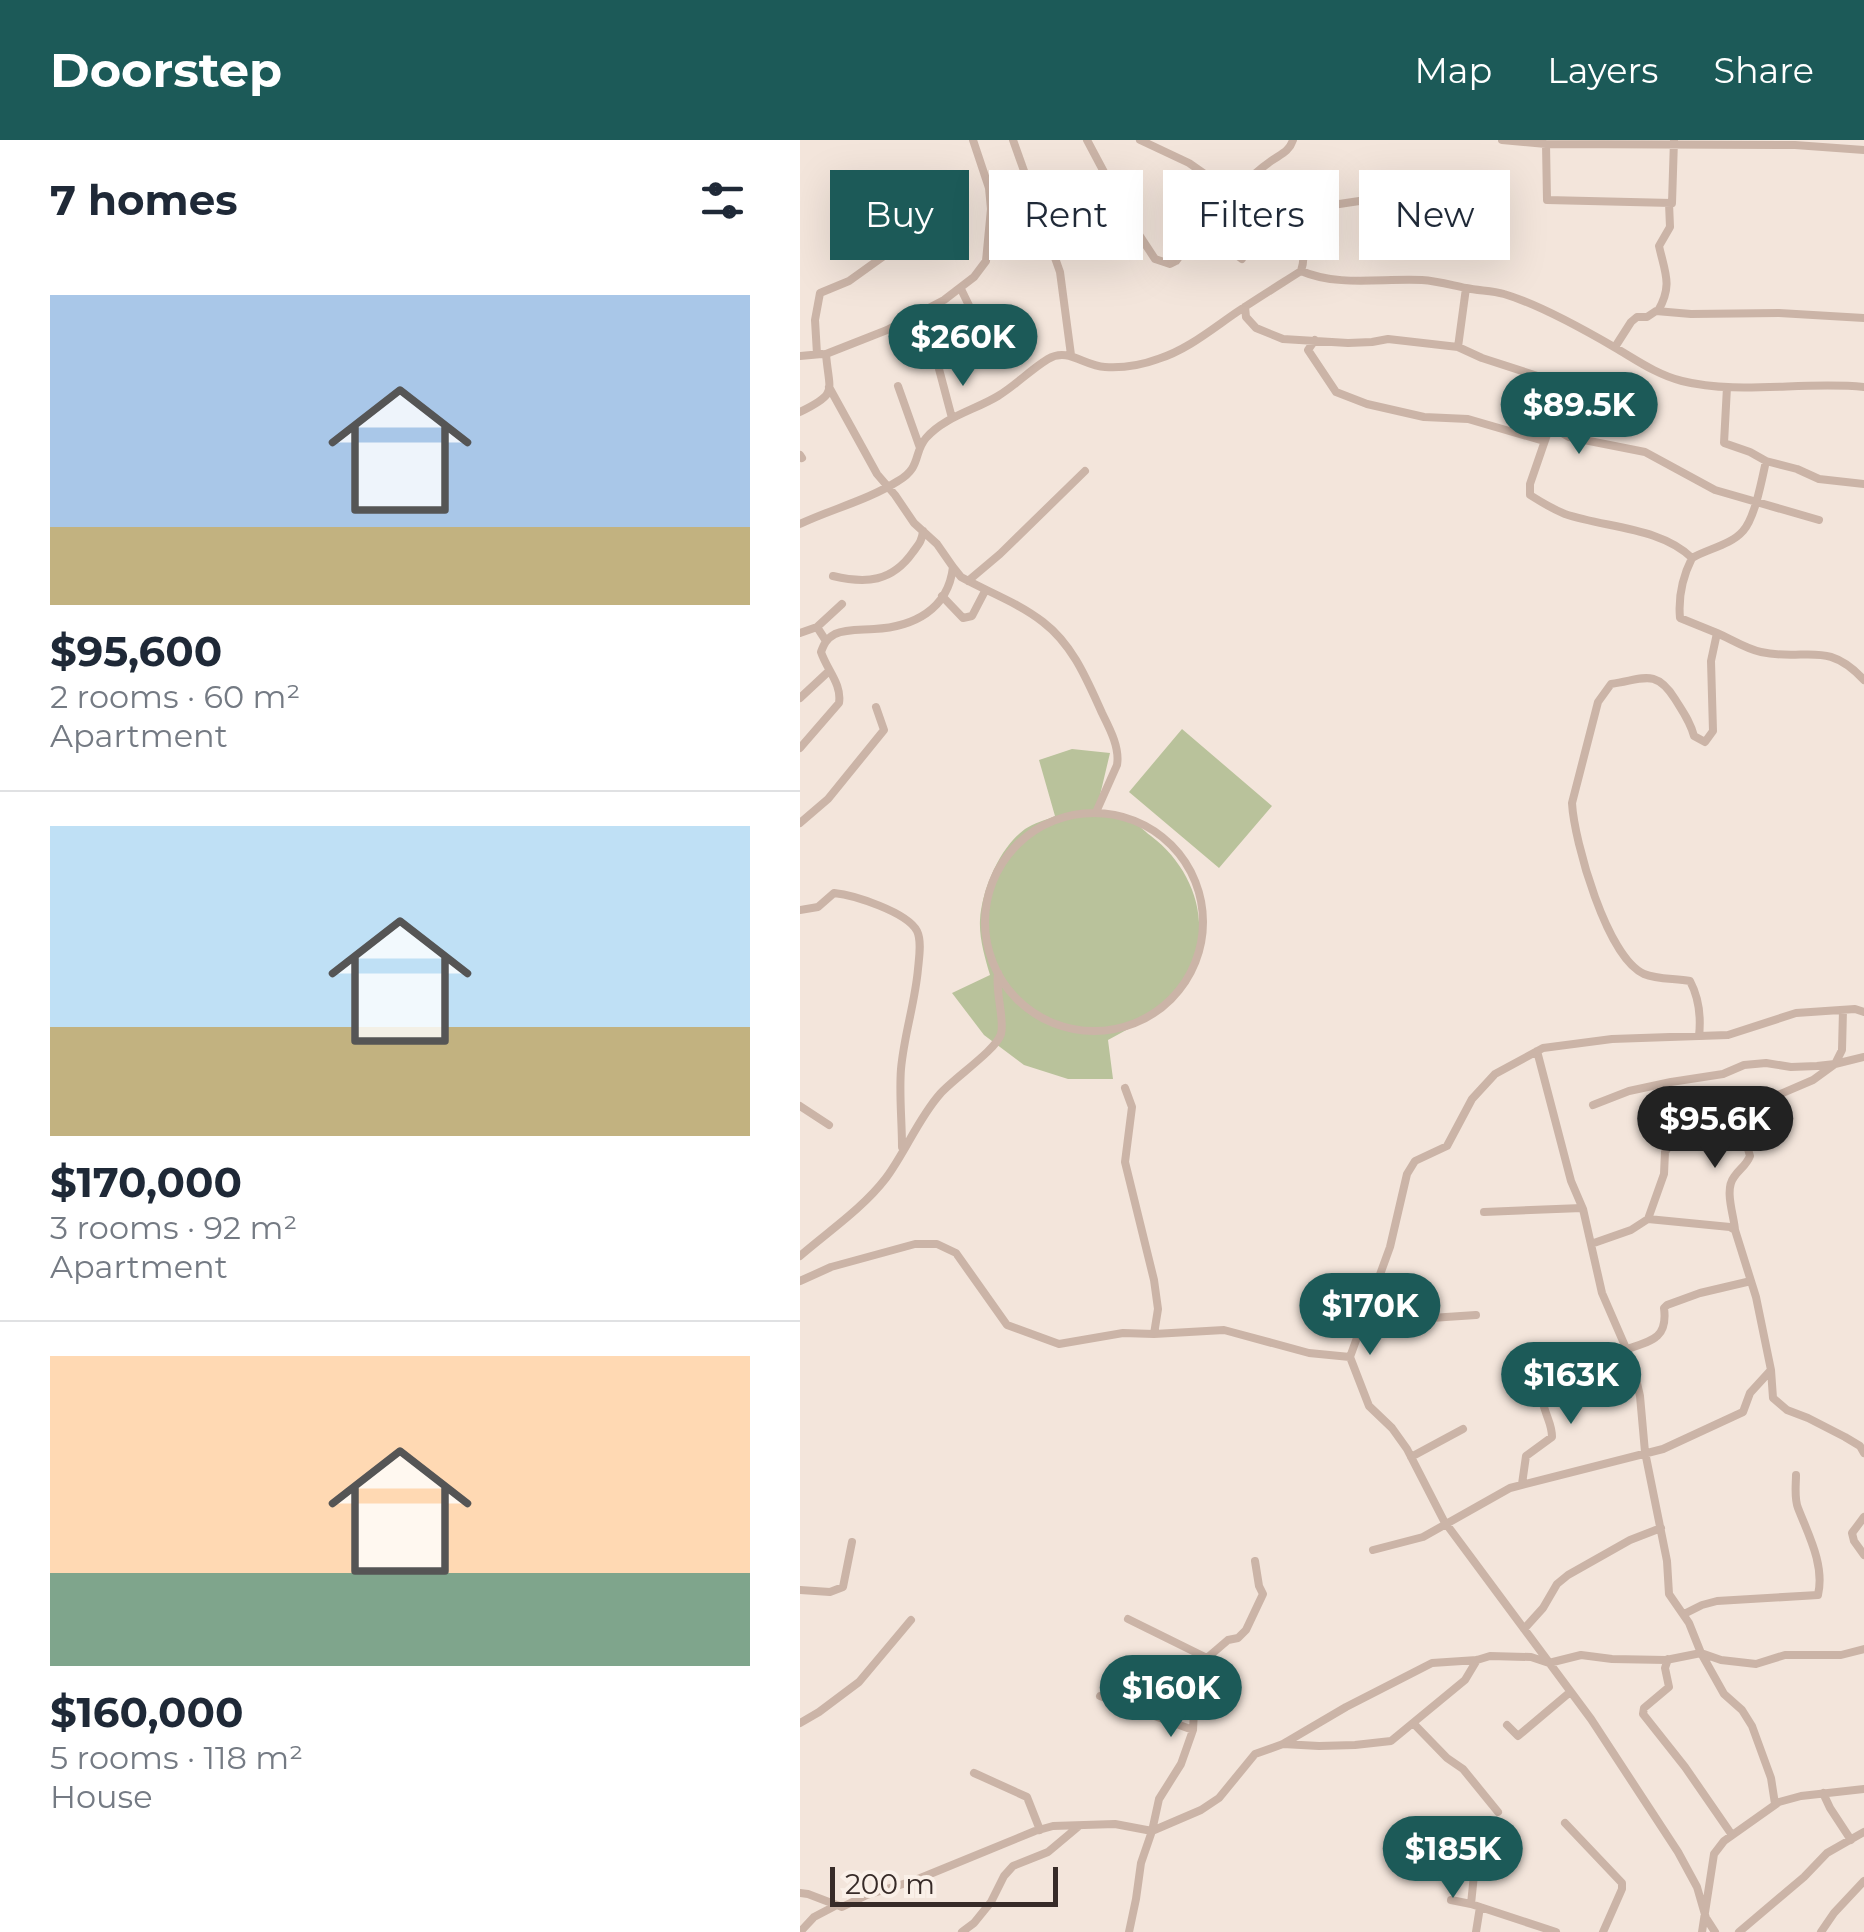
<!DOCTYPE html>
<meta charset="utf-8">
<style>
:root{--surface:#fff;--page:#f2f2f3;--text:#1f2937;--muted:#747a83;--line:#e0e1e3;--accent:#1c5a58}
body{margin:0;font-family:Montserrat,sans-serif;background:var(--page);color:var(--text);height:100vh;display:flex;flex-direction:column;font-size:38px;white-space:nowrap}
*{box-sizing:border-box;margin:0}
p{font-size:32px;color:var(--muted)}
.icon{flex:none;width:55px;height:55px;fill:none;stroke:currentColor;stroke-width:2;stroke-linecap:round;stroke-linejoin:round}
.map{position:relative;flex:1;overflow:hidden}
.panel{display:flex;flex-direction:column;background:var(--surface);width:800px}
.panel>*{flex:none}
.hud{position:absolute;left:30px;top:30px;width:882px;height:90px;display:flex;gap:20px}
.scale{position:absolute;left:30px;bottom:25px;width:228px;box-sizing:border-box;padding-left:10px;border:5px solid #372b28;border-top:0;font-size:28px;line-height:35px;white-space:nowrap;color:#372b28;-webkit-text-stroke:8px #faf0e8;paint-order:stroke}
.price{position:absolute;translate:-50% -85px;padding:0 22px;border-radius:35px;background:var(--accent);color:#fff;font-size:32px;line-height:65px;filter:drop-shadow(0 2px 5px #0008)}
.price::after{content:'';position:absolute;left:50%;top:60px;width:30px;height:22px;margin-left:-15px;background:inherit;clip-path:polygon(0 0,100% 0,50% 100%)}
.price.selected{background:#222;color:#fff}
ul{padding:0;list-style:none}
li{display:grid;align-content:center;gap:20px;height:530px;padding:0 50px}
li+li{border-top:2px solid var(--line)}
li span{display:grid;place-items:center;height:310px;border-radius:0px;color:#555}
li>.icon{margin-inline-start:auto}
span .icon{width:180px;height:180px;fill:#fffc;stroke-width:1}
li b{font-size:42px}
h2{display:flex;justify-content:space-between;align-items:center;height:120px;padding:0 50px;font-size:42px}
.tag{padding:0 35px;border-radius:0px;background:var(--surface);box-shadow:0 10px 40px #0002;font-size:35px;line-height:90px}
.tag.selected{background:var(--accent);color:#fff}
header{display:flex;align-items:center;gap:60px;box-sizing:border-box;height:140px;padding:0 50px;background:var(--accent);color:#fff}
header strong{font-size:48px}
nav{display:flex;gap:55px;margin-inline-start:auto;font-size:35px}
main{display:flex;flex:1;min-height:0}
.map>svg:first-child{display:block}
.green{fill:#b9c29b}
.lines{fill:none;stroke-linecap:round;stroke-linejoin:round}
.minor{stroke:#cbb4a7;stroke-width:8}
</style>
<header>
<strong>Doorstep</strong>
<nav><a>Map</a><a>Layers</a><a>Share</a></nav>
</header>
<main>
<section class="panel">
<h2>7 homes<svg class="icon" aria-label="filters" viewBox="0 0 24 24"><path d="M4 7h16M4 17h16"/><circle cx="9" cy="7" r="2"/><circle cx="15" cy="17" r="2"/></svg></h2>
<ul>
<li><span style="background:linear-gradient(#a9c7e8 75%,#c2b280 0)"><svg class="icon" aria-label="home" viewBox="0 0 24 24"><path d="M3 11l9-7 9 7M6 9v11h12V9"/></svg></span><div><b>$95,600</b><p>2 rooms · 60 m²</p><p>Apartment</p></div></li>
<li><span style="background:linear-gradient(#bfe0f5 65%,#c2b280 0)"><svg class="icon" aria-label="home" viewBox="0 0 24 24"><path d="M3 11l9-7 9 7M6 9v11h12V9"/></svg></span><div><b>$170,000</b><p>3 rooms · 92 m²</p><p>Apartment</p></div></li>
<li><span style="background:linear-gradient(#ffd9b3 70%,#7fa58c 0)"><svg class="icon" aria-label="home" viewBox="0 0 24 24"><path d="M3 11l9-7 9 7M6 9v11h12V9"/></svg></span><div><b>$160,000</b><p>5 rooms · 118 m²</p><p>House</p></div></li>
</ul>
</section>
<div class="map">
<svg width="1064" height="1792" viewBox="0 0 1064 1792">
<rect width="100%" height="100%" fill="#f3e5db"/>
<path class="green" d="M382 589 472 666 419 728 329 652Z
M272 609 310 613 296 672C305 674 317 674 326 677 335 681 343 690 351 696 400 733 417 800 377 851 359 874 333 886 308 900L313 939H268L224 925 184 895 152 853 190 835C185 818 179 798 180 780 182 749 200 707 225 689 234 683 246 680 255 676L239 620Z"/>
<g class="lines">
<path class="minor" d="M213 0 260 132 271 215
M287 0 330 81 355 119 370 124 376 121 400 89 404 91C423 66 445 39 471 21 481 14 489 12 493 0
M702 0 746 4 995 5 1064 10
M746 4 747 60 872 63 874 0
M466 75 586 57 643 54
M404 91 442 119
M501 131C538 147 582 138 622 140 637 141 651 145 666 148 679 151 692 150 704 154 738 164 783 189 814 207 835 219 857 235 882 241 937 255 1005 241 1064 247
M161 149 175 178 179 192 178 199 171 204
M445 167 446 177 456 188 483 199 548 203 572 202 588 199 658 207 682 218 750 240 759 246 750 286 769 297 845 312 915 350 1019 380
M858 171C873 145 865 133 859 106L870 87 869 63
M515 200 508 210 536 252 567 264 624 277 668 279 744 301
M658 207 666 148
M815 207 831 182 837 177H847L856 171 891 174 979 173 1064 178
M17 214 15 180 20 153 49 141 88 113H103
M0 216 22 214
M139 229 152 278
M98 246 120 308
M927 247 924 303 950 312 966 321
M0 272C39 253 29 252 26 214L87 190 144 160 174 137 186 121 191 69 189 48 173 0
M750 286 730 344V355C741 362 753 369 765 374 806 388 860 387 892 418
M0 315 2 318
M0 384C32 369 68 360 98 341 122 327 113 313 126 298 144 277 175 270 198 256 216 245 230 230 248 219 268 207 284 226 305 227 322 228 342 225 358 219 387 210 412 189 437 172 458 158 479 145 501 131 506 116 503 107 493 96L389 23 340 0
M153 427 161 437C188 452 219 463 243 482 273 505 287 540 302 573 310 589 320 608 317 625L297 670
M33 436C66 444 92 442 113 412 119 404 122 401 123 391
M168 441 200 414 285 331
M142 456 163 478 172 476 185 451
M17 487 42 464
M0 493 17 487 26 501
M917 493C931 499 946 509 961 512 1006 522 1026 499 1064 540
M0 558 29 531
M0 608 39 563C42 544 27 530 21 512 24 504 26 499 35 494 46 489 61 490 74 489 113 487 148 470 153 427L137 404 114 383 95 355 77 334 29 247
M185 782a109 109 0 1 1 218 0a109 109 0 1 1-218 0Z
M0 683 28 659 84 590 76 567
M0 770 18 767 34 753C54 755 107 772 117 791 122 801 119 818 118 829 115 863 104 895 101 929 99 954 102 981 102 1007
M899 896C901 878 899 858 890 841 876 838 858 840 844 834 807 818 774 701 772 663L798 562 811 544C842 540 855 527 875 559 883 572 890 581 894 596L905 602 913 591 911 521 917 493 880 478C878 456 882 438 892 418 907 409 931 405 943 391 955 378 962 339 966 321L997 329 1019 339 1064 344
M737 911 771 1041 783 1069 802 1153 832 1222 840 1256 845 1312 867 1421 869 1454 889 1483 901 1513 921 1520 956 1524 985 1515H1041L1064 1509
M325 948 332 967 325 1022 354 1140 358 1169 354 1194
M793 965 829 951 871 942 923 934 944 925 966 923 991 927 1017 926 1035 924 1064 917
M0 966 29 985
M684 1072 782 1068
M848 1079 864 1034 865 1012 875 997 907 980 950 967 1013 940 1035 924 1042 910 1043 870
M935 1090C934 1075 924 1050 934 1037 940 1028 946 1026 950 1016L937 971
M0 1116C29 1091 63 1068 86 1038 106 1011 118 979 140 954 154 938 196 910 201 894 205 880 195 852 198 833
M0 1141 31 1127 115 1104H137L156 1113 207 1185 259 1204 323 1193 354 1194 424 1190 509 1213 550 1217
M568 1170 631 1178 676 1175
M827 1209C852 1201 868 1198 864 1168L867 1165 900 1153 951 1141
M971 1230 973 1258 987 1270 1008 1278 1045 1297 1060 1306 1064 1313
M611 1317 663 1289
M722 1344 726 1316 752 1297C752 1287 749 1282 746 1273 733 1237 750 1233 778 1217
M1064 1377 1052 1393 1054 1401 1064 1415
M573 1410 623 1397 710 1348 863 1309 943 1272 950 1253 971 1230 956 1157 935 1090 930 1087 848 1079 831 1090 791 1104
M0 1450 30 1452 43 1447 52 1402
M884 1474 902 1465 917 1461 1018 1455C1025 1425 1008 1394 998 1368 994 1358 996 1345 996 1335
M328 1479 407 1518
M724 1489 743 1468 757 1444 768 1435 830 1400 861 1388
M868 1519 865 1528 869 1547 844 1568 843 1574 885 1627 932 1695
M300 1556 393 1590
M0 1583 19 1572 59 1542 111 1480
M613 1583 647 1618 663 1629 698 1672
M707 1585 718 1596 769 1553
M483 1604 546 1567 632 1523 677 1520 690 1516 731 1517 749 1523 781 1515 812 1519 866 1520 901 1513 924 1554 942 1570 952 1586 971 1638 975 1664
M174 1633 227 1657 240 1690
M1023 1653 1030 1668 1051 1700
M765 1683 822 1743V1749L803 1792
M675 1725 671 1764 756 1792
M0 1753 8 1754 42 1767 67 1755 113 1741 235 1691 253 1686 315 1684 352 1691 401 1670 419 1658 455 1614 483 1604 519 1606 555 1605 591 1601 665 1540 677 1520
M651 1760 671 1764
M0 1792 14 1777 35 1766
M162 1792 174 1783 191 1762 204 1736 213 1726 248 1712 279 1686
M329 1792 336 1759 341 1723 352 1691 359 1659 381 1624 393 1590 395 1552 399 1536 407 1518 428 1500 438 1498 446 1490 463 1454 459 1446 455 1421
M676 1792 680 1767
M902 1792 914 1714 924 1701 979 1662 1001 1656 1064 1649
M915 1792 906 1778 897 1747 878 1712 791 1579 644 1381 607 1309 592 1288 569 1266 550 1217 590 1107 607 1034 615 1021 647 1006 672 959 695 934 743 908 812 899 928 895 996 873 1055 869 1064 872
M939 1792 1004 1737 1027 1713 1064 1692
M1021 1792 1034 1773 1064 1741"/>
</g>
</svg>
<div class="scale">200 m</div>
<b class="price" style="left:163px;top:249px">$260K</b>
<b class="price" style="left:779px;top:317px">$89.5K</b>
<b class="price selected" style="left:915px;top:1031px">$95.6K</b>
<b class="price" style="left:570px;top:1218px">$170K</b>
<b class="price" style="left:771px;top:1287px">$163K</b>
<b class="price" style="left:371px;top:1600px">$160K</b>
<b class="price" style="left:653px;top:1761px">$185K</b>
<div class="hud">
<a class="tag selected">Buy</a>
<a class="tag">Rent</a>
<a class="tag">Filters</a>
<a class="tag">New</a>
</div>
</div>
</main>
